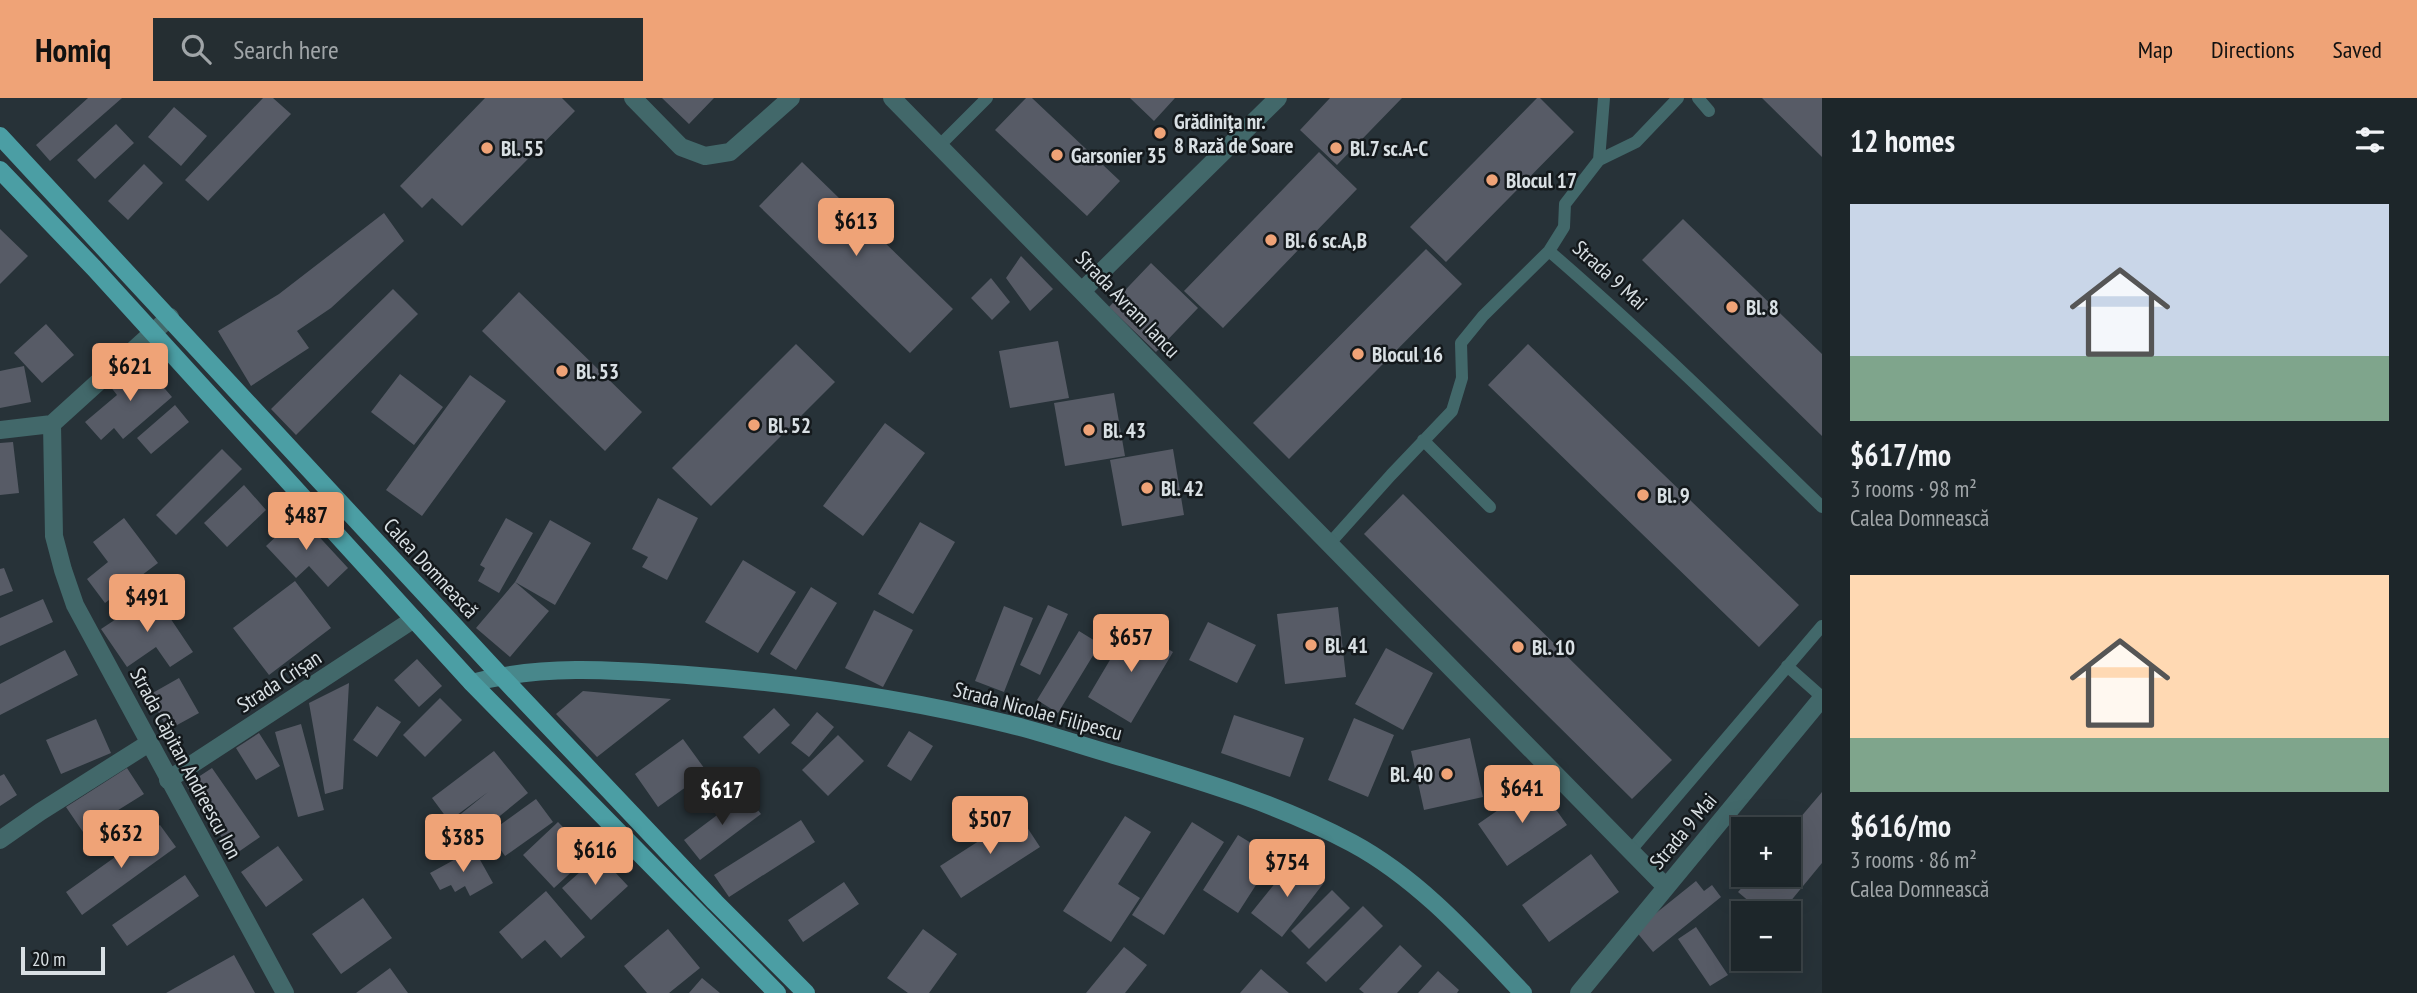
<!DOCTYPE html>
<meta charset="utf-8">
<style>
:root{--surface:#1d262a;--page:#252e32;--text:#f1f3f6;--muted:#a0a5a8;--line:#3b4347;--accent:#efa377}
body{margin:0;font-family:"PT Sans Narrow",sans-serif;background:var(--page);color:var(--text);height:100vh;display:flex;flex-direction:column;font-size:26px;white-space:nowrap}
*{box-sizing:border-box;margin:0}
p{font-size:23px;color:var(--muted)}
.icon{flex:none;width:38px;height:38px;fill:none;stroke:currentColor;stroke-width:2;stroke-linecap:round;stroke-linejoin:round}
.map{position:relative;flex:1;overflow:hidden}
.details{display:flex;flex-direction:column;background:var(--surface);width:595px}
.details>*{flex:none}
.fabs{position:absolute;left:1731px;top:719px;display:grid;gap:14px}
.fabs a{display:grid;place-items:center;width:70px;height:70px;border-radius:0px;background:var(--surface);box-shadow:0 7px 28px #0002,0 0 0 2px var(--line);font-size:35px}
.scale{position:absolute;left:21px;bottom:18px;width:84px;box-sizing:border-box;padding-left:7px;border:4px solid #d9e0e4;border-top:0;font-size:19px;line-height:24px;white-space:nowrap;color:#d9e0e4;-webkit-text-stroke:5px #14191c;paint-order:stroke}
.price{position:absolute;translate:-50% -60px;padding:0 16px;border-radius:7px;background:var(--accent);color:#111;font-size:23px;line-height:46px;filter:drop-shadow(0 2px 4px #0008)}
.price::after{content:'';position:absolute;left:50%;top:42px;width:21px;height:16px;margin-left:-10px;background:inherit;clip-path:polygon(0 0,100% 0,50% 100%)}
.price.current{background:#222;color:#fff}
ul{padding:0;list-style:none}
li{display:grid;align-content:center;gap:14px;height:371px;padding:0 28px}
li span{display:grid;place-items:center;height:217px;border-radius:0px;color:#555}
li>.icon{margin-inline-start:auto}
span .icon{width:126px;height:126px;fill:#fffc;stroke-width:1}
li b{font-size:30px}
h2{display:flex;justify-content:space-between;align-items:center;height:84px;padding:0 28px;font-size:30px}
header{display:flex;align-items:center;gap:42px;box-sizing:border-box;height:98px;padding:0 35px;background:var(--accent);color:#111}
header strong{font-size:33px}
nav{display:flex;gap:38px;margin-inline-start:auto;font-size:24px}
.search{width:490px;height:63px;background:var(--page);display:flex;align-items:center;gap:18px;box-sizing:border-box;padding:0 24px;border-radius:0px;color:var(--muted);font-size:26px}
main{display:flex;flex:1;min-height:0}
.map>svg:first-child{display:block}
.building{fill:#575b66}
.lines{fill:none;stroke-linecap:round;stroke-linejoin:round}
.lane{stroke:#42686a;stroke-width:12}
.street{stroke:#42686a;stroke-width:18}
.secondary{stroke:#48878b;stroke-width:18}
.primary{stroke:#4b9ea4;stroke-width:18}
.poi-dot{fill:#efa377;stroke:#14191c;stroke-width:2.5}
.labels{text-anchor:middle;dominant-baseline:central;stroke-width:5;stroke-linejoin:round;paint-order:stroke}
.poi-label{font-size:21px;font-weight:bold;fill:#d9e0e4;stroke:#14191c;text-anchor:start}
.street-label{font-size:21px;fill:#d9e0e4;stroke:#14191c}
</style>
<header>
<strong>Homiq</strong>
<div class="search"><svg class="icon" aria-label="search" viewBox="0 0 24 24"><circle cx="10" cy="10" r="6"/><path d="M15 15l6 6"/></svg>Search here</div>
<nav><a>Map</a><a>Directions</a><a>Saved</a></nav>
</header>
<main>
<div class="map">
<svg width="1822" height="895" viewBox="0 0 1822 895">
<rect width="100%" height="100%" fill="#273238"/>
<path class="building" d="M88 0H122L50 63 36 47Z
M263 0H273L291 16 208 103 185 82Z
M485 0H562L575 13 462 128 432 100 422 110 400 88Z
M662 0H714L689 26Z
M1026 0H1032L1120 83 1087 118 995 32Z
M1130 0H1175L1154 23Z
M1330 0H1402L1337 67 1300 32Z
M1537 0H1540L1574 34 1446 164 1410 129Z
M1762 0H1822V59Z
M174 9 207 38 181 68 148 39Z
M116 26 134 45 95 81 77 62Z
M1319 54 1357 91 1223 230 1184 193Z
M802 64 953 211 910 255 759 108Z
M144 66 163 85 128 122 108 103Z
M384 115 404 143 331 210 297 233 309 250 251 288 218 233 279 196Z
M1683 121 1822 256V338L1642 162Z
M0 131 28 158 0 186Z
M1426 151 1462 186 1289 361 1253 325Z
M1021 158 1053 191 1030 213 1006 180Z
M1151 165 1198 210 1156 254 1109 209Z
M991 180 1010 204 992 222 971 200Z
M393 191 418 216 296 337 271 311Z
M519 194 642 314 605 353 482 233Z
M46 226 74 257 42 285 14 255Z
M1058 243 1069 300 1010 310 999 253Z
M796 246 835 284 711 408 672 370Z
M1528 246 1799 507 1759 549 1488 287Z
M140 262 172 299 123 341 114 330 101 342 85 324 117 297 110 288Z
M24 268 31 304 0 310V273Z
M400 276 443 309 414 347 371 314Z
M470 277 506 303 422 418 386 392Z
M1114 295 1125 358 1065 368 1054 305Z
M175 307 189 324 151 356 137 340Z
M885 325 925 355 863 438 823 408Z
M13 344 19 395 0 397V345Z
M222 351 242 371 176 437 156 417Z
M1173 351 1184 417 1122 428 1110 362Z
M244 387 266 412 227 449 204 425Z
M1403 396 1672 662 1632 701 1364 436Z
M658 400 698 420 667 482 642 469 648 459 632 451Z
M299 417 348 470 328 489 309 468 296 480 266 448Z
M124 420 158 465 105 505 87 481 108 464 93 444Z
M506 420 533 435 499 495 478 483 485 470 480 467Z
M550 422 591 445 555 507 515 484Z
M920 424 955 444 913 516 878 496Z
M743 462 796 494 758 555 705 524Z
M4 470 13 493 0 498V471Z
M295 483 331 530 269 577 233 530Z
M515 484 549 513 510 559 476 530Z
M811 489 837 505 796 572 770 556Z
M154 496 193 554 170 569 156 549 127 569 101 531Z
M43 501 53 524 0 548V520Z
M1048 507 1068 516 1040 577 1020 567Z
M1004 508 1033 520 1004 594 975 583Z
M1338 509 1346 579 1285 586 1277 516Z
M874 512 913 532 883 589 845 570Z
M1208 524 1256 547 1237 585 1189 562Z
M1130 528 1173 554 1131 625 1088 599Z
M1079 533 1100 546 1058 615 1037 602Z
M1386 550 1433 575 1403 632 1355 606Z
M65 552 78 577 0 617V586Z
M417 561 442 588 419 609 394 582Z
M179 580 199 615 168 632 149 597Z
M349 585 343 691 325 696 309 605Z
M583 593 671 601 597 659 556 616Z
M440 600 462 622 425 659 403 637Z
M377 608 401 624 377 659 353 642Z
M774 610 790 627 759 656 743 639Z
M817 614 834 629 809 659 791 645Z
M1234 617 1304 640 1290 679 1221 655Z
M1354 620 1394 637 1368 699 1328 682Z
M96 621 111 655 61 676 46 642Z
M301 626 324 712 298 719 275 634Z
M909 633 933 648 911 683 887 668Z
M259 635 280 668 256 682 236 650Z
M838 637 864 663 828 698 802 672Z
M1470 640 1483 699 1424 712 1411 653Z
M683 641 707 674 658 709 635 676Z
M494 653 528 695 458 752 441 732 488 694 449 723 432 700Z
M127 670 144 696 83 734 66 709Z
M212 670 260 739 234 757 186 687Z
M4 676 17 697 0 708V678Z
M1537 685 1567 727 1507 768 1478 726Z
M1822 694V765L1780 816H1764L1738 794 1753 777H1788V734Z
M745 696 761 716 700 762 684 742Z
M536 701 553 724 505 758 489 735Z
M1019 717 1040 749 961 800 940 768Z
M1125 718 1151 734 1118 786 1140 800 1111 844 1063 813Z
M801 722 815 744 729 799 714 777Z
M558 724 590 757 554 790 523 757Z
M1192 724 1224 744 1164 837 1132 817Z
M160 727 176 749 82 817 66 794Z
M1238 737 1274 759 1238 815 1203 792Z
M278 748 303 782 266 809 241 774Z
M474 751 493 785 470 798 465 788 455 794 451 787 440 792 430 775Z
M1591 756 1619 794 1549 844 1522 807Z
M599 757 628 788 591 822 562 790Z
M1293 763 1323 786 1282 839 1251 815Z
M185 777 199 798 127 848 112 827Z
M1696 783 1704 793 1712 787 1721 799 1653 854 1635 832Z
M844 784 859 806 803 844 788 822Z
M1332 792 1350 810 1309 851 1291 833Z
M546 793 585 839 561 860 545 842 522 861 499 834Z
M363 800 392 840 341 876 312 836Z
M1363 808 1383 828 1326 884 1306 865Z
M1696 829 1728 877 1710 888 1678 841Z
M668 831 700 870 669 895H647L624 868Z
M923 831 957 856 929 895H908L887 880Z
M1400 847 1422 868 1397 895H1364L1359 891Z
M1124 849 1147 867 1125 895H1086Z
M234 857 255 895H166Z
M390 870 408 895H356Z
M1261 871 1289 895H1240Z
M1438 873 1459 892 1457 895H1418Z
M702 880 720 895H689Z"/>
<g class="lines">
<path class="lane" d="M1698 0 1709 13
M939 48 987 0
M1599 62 1636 44 1678 0
M1549 153C1643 234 1733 322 1822 409
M1423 342 1490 409
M1330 445 1391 377 1452 313 1462 280 1461 245 1483 218 1549 153 1564 129 1565 106 1599 62 1604 0
M1787 568 1822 599
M1631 752 1822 528"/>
<path class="street" d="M633 0 681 49 705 58 730 54 791 0
M892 0 1666 789
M1083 192 1278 0
M52 326 54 438 63 472 75 507 285 895
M0 332 52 326 170 219
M168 682 414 521
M0 742 40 714 149 645
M1579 895 1822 600"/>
<path class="secondary" d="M472 585C542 566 616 572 687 577 795 585 903 600 1008 626 1049 636 1088 650 1128 661 1205 684 1281 707 1352 745 1419 781 1471 840 1523 895"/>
<path class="primary" d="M0 38 500 577 715 804 806 895
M0 72 94 170 472 585 777 895"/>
</g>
<g class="poi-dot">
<circle cx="1160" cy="35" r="7"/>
<circle cx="487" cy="50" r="7"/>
<circle cx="1336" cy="50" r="7"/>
<circle cx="1057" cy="57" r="7"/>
<circle cx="1492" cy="82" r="7"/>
<circle cx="1271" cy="142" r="7"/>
<circle cx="1732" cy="209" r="7"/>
<circle cx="1358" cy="256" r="7"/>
<circle cx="562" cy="273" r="7"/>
<circle cx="754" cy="327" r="7"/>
<circle cx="1089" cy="332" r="7"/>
<circle cx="1147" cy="390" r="7"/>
<circle cx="1643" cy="397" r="7"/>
<circle cx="1311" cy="547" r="7"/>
<circle cx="1518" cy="549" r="7"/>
<circle cx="1447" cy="676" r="7"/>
</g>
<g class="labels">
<g class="poi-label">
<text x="1174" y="23">Grădiniţa nr.<tspan x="1174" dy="24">8 Rază de Soare</tspan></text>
<text x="501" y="50">Bl. 55</text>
<text x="1350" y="50">Bl.7 sc.A-C</text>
<text x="1071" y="57">Garsonier 35</text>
<text x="1506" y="82">Blocul 17</text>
<text x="1285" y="142">Bl. 6 sc.A,B</text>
<text x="1746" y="209">Bl. 8</text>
<text x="1372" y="256">Blocul 16</text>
<text x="576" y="273">Bl. 53</text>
<text x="768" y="327">Bl. 52</text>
<text x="1103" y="332">Bl. 43</text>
<text x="1161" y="390">Bl. 42</text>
<text x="1657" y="397">Bl. 9</text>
<text x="1325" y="547">Bl. 41</text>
<text x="1532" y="549">Bl. 10</text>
<text x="1433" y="676" text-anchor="end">Bl. 40</text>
</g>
<g class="street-label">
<text transform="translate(1610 177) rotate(42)">Strada 9 Mai</text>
<text transform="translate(1128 206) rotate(46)">Strada Avram Iancu</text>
<text transform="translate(431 470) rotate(47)">Calea Domnească</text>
<text transform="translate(279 583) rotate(-33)">Strada Crișan</text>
<text transform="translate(1038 613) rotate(15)">Strada Nicolae Filipescu</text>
<text transform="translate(186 665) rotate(62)">Strada Căpitan Andreescu Ion</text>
<text transform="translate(1683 733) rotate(-50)">Strada 9 Mai</text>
</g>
</g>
</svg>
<div class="fabs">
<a>+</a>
<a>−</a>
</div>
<div class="scale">20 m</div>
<b class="price" style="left:856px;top:160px">$613</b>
<b class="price" style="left:130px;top:305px">$621</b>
<b class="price" style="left:306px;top:454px">$487</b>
<b class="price" style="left:147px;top:536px">$491</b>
<b class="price" style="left:1131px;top:576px">$657</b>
<b class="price" style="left:1522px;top:727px">$641</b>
<b class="price current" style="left:722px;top:729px">$617</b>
<b class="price" style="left:990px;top:758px">$507</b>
<b class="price" style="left:121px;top:772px">$632</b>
<b class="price" style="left:463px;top:776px">$385</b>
<b class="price" style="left:595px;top:789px">$616</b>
<b class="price" style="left:1287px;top:801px">$754</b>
</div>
<section class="details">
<h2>12 homes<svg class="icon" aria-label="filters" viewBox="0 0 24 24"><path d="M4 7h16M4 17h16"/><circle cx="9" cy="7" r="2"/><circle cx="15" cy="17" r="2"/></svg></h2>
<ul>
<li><span style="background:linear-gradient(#c9d6e8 70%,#7fa58c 0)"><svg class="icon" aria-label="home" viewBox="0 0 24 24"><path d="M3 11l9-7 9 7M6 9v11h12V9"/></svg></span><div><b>$617/mo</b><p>3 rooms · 98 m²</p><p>Calea Domnească</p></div></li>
<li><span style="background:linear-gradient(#ffd9b3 75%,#7fa58c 0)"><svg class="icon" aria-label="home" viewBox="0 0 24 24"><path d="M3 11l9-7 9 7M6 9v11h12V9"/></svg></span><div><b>$616/mo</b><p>3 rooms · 86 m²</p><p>Calea Domnească</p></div></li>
</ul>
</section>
</main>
